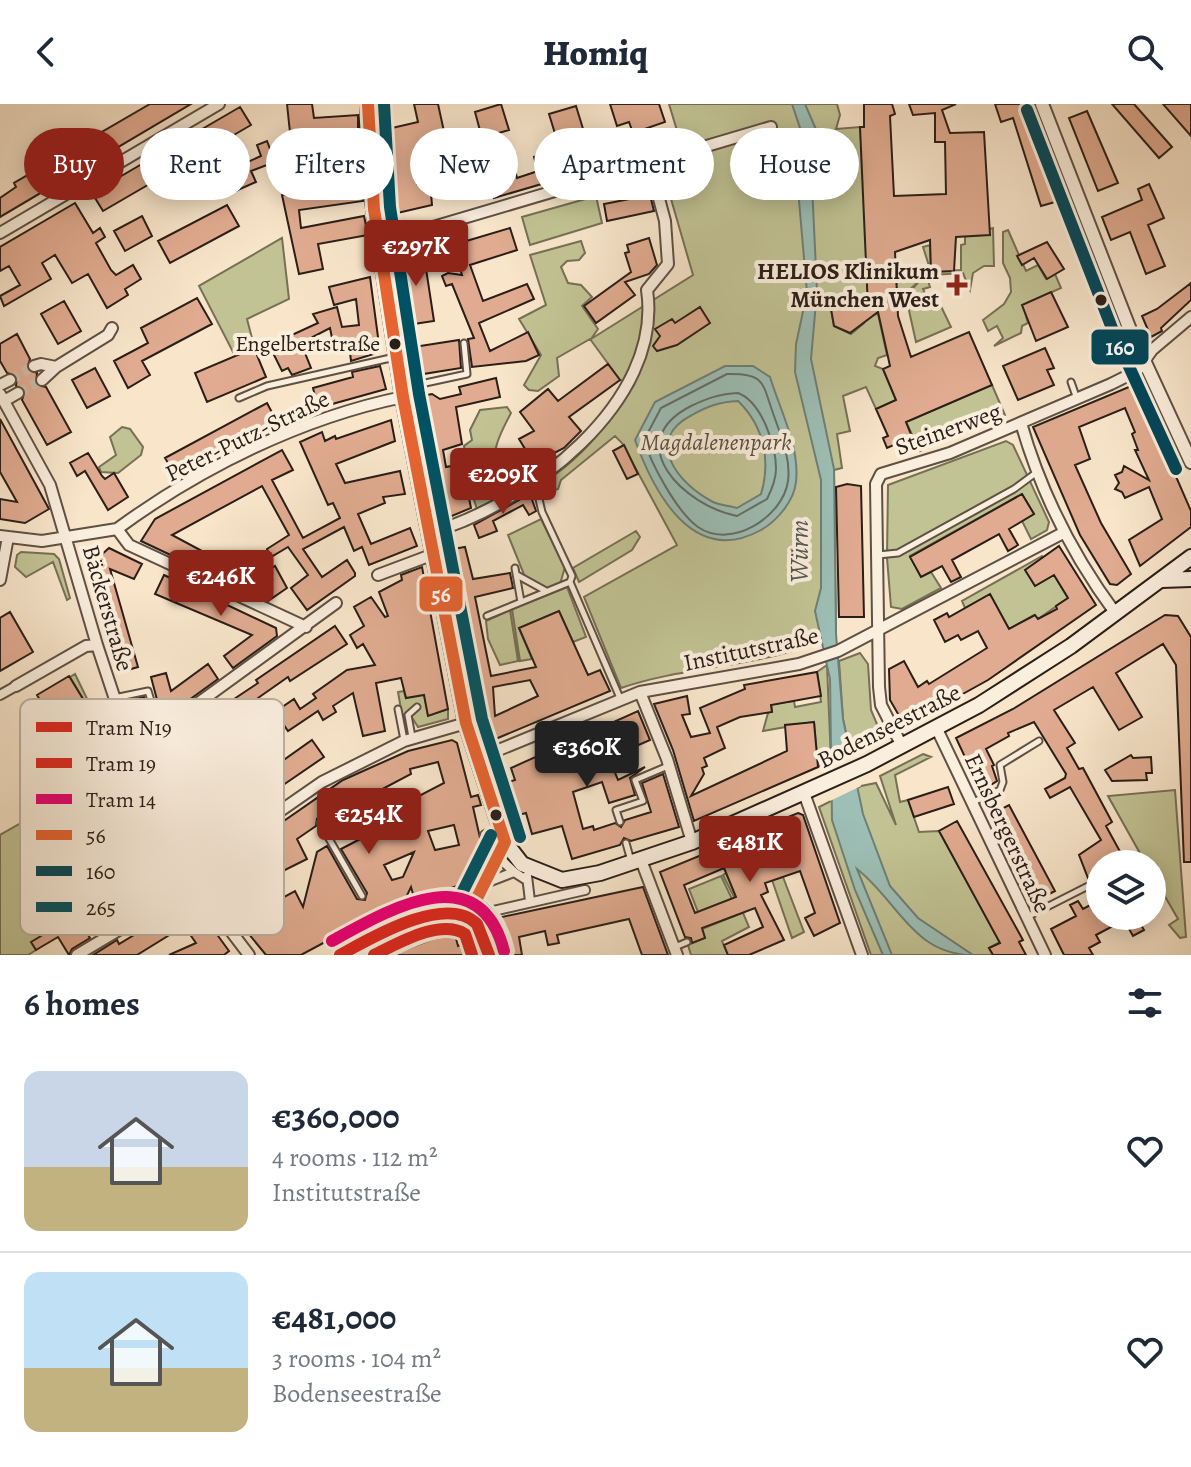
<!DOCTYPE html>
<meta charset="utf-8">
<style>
:root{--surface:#fff;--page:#f6f6f7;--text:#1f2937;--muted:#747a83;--line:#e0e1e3;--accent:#8f2418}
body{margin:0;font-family:Alegreya,serif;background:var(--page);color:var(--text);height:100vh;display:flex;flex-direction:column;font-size:30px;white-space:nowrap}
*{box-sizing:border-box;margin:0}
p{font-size:26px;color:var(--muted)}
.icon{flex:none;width:44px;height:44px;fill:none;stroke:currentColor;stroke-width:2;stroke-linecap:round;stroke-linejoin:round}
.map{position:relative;height:851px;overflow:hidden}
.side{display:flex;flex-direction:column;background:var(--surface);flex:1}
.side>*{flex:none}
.banner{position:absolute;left:24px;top:24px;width:1144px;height:72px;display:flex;gap:16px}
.fabs{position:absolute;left:1086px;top:746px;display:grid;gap:16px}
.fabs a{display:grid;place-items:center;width:80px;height:80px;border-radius:50%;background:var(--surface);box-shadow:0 4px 20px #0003;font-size:40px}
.price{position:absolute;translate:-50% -68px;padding:0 18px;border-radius:8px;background:var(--accent);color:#fff;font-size:26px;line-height:52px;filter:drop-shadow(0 2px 4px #0008)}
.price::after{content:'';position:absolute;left:50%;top:48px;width:24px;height:18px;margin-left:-12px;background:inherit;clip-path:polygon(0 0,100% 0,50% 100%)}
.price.selected{background:#222;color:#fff}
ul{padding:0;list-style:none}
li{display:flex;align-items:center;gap:24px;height:200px;padding:0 24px}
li+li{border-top:2px solid var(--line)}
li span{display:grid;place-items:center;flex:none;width:224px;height:160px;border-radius:16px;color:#555}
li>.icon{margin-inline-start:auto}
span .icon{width:96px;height:96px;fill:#fffc;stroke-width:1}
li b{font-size:34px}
h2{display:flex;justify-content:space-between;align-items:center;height:96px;padding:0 24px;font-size:34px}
.chip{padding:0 28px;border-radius:36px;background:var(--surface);box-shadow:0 4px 20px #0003;font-size:28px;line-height:72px}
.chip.selected{background:var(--accent);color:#fff}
header{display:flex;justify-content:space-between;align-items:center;height:104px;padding:0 24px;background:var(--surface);font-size:36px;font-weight:800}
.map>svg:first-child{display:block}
.green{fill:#c2c394;stroke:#767056;stroke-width:2}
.water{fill:#9dbfb6;stroke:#6f7f77;stroke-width:2;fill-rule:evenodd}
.pier{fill:#f8e5ca}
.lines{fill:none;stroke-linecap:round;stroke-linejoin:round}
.shore{stroke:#646e67;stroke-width:2}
.building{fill:#e0ab90;stroke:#2a1e18;stroke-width:2;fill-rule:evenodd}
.minor-tunnel{stroke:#cfbda6;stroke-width:10;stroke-dasharray:10 5;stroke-linecap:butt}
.service-casing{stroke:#5e5044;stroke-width:9}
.pedestrian-casing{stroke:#5e5044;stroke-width:12}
.minor-casing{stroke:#5e5044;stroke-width:14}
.tertiary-casing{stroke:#5e5044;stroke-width:16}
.secondary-casing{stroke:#2a1e18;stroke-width:18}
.service{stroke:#faeedd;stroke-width:5}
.pedestrian{stroke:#faeedd;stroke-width:8}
.minor{stroke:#faeedd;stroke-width:10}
.tertiary{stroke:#faeedd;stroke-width:12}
.secondary{stroke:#faeedd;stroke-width:14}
.bus-1-casing{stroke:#faeedd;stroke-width:18}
.bus-2-casing{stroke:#faeedd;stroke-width:18}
.bus-3-casing{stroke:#faeedd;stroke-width:18}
.bus-1{stroke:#e66432;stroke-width:12}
.bus-2{stroke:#00465a;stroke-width:12}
.bus-3{stroke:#005262;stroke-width:12}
.tram-1-casing{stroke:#faeedd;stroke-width:18}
.tram-2-casing{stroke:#faeedd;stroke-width:18}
.tram-3-casing{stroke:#faeedd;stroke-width:18}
.tram-1{stroke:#dc281e;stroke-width:12}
.tram-2{stroke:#dc281e;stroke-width:12}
.tram-3{stroke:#e80071;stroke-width:12}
.poi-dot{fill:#8f2418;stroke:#faeedd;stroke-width:3}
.bus-dot{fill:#2a1e18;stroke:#faeedd;stroke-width:3}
.labels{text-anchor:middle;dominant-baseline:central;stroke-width:8;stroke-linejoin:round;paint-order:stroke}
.bus-label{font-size:22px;fill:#2a1e18;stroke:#faeedd;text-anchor:end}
.poi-label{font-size:24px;font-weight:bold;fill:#2a1e18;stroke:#faeedd;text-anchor:end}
.street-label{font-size:24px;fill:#2a1e18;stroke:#faeedd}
.park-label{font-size:24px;font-style:italic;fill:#58503d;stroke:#faeedd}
.water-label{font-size:26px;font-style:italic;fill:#52564f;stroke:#faeedd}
.key{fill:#faeedd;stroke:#bcb0a2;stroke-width:2}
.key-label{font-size:22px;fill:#2a1e18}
.line-badge{stroke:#faeedd;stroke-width:3}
.badge-label{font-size:22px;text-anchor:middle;font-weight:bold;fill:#fff}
</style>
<header><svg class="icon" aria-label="back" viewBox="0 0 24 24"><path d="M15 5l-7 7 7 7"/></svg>Homiq<svg class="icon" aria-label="search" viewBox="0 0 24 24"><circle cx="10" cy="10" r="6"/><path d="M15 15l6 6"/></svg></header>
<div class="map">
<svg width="1191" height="851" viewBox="0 0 1191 851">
<rect width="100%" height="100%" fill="#f8e5ca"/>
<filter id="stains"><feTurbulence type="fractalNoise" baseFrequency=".0025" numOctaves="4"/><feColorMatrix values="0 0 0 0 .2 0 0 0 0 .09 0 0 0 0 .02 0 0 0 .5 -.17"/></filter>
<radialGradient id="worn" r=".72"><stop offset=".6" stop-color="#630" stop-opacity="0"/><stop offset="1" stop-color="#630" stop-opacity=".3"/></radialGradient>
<path class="green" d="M669 0H837L840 11 836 25 860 23 871 197 863 206 862 201 845 194 831 205 834 222 851 230 864 219 863 212 878 210 887 251 878 254 875 262 883 265 896 296 876 305 866 283 843 292 850 327 837 330 842 364 834 366 836 530C769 564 691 560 621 584L584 493 677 441 622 339 615 332 561 376 558 385 533 395 528 386C575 365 606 323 634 281L620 276 590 235 557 254 559 272 538 287 529 286 524 281 541 251 519 215 546 201 530 151 581 137 585 149 579 156 567 157 561 163 568 179 581 181 592 193 582 202 598 225 591 235 693 171 658 50 682 43Z
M596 92 602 119 530 141 522 113Z
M993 124 994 162H984L973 169 970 186 963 169 932 171 923 143 930 141 931 167 961 166V141L965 140V132Z
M1008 126 1026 167 1038 161 1046 175 1055 170 1061 184 1023 201 1028 219 1022 222 1021 229 994 242 1003 234 997 222 988 227 983 216 1004 200 1011 188 1010 174 1003 159V128Z
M282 134 289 195 247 215 253 238 233 248 199 182Z
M917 168 920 175 927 173 930 183 923 185 929 199 938 196 951 223 916 238 906 193 920 176 903 192V202L897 203 896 169Z
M992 281 1005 311 920 347 906 318Z
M507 303 511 309C496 338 485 358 506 388L502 393 477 405 474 396 494 386 482 369 467 362 464 342 472 336 470 326 480 306Z
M122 323 130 325 143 343 141 351 118 369 101 368 99 363 116 351 110 333Z
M1006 337 1013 341 1049 418 1047 426 1031 435 1022 417 1034 410 1022 390 910 452 921 473 931 468 941 484 902 505 891 503 887 454 888 381Z
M541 415 565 463 560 480 546 485 525 473 508 431Z
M636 427 640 433 632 446 579 478 573 464Z
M21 448 54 450 59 455 70 494 67 496 53 458 26 473 15 463 17 451Z
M1042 452 1044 455 1026 466 1035 482 1054 471 1068 494 1038 515 1034 511 1009 525 990 490 965 504 962 497Z
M567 483 586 533 573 538 559 507 519 524 532 555 520 557 512 505Z
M510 506 518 557 500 561 488 535 486 517Z
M860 549 868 560 871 606 882 632 850 648 843 615 839 557Z
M827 561 831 657 818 663 814 618 763 627 768 609 772 607 771 600 794 597 795 603 821 598 817 568Z
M75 570 112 646 91 658 83 645 61 658 40 619 83 595 70 573Z
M423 585 428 611 448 605V615L418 623 413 615 403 617 398 588 404 587 406 594Z
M923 650 931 653 895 671 900 698 908 696 919 728 939 727 1000 838 989 844 993 851H871L819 703 861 682 876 679 896 721 880 672Z
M109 669 123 694 135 700 163 759 133 777 135 782 104 799 98 798 32 838 36 846 28 851H0V731Z
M1175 686 1186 833 1180 834 1169 821 1178 815 1152 770V760H1146L1108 692Z
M726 769 748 806 743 809 749 823 722 837 728 851H691L688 841 705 834 702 825 742 809 723 771Z
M721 772 732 795 698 808 689 785Z
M783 773 804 828 792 834 772 776Z"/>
<path class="water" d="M792 0H805L818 30 812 81 817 187 811 255 834 365 836 530 843 615 863 710 890 782 918 814 973 851C913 851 898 797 857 765L892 851H883L855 786 832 716 830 575 815 507 821 484V376L795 268 796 240 807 189 798 85 800 24Z
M725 262H753L770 273C780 306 800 343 796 378 794 397 777 417 761 426 694 463 655 391 635 336L655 298ZM738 297C764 322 771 357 761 390L737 404C730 402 720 401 713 398 678 380 643 336 692 311 708 302 719 298 738 297Z"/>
<path class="pier" d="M854 646 861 682 830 697 827 659Z"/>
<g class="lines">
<path class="shore" d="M727 270C766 269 762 279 774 312 781 332 791 355 788 377 783 413 731 446 698 423 677 408 651 360 644 336L661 304Z
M738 289C762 298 776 342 776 365 776 375 771 387 767 395L737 412C685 402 619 339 691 302 708 294 719 290 738 289Z"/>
</g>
<path class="building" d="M150 0H191L0 113V94L16 83 14 79Z
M287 0H312L314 14 358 11V29L347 30 348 34 291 38Z
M414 0H438L445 32 439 34 440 52 415 55 417 80 430 78 432 101 393 110 386 46 379 27 418 18Z
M501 0 509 26 482 34 475 8Z
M610 0H659L665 18 633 29 629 18 617 22Z
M864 0H892L895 10 890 12 894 92 946 90 945 38H935V9L913 11 909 0H956L942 6 950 29 984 28 990 131 956 133 954 167 931 168 930 136 895 148 898 212 911 253 969 228 992 281 906 318 912 333 887 344 883 334 888 332 876 305 896 296 883 265 890 262 878 208 850 229 834 222 831 205 845 194 868 204 860 23H864Z
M995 0H1024L1055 98 1041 102 1013 14 1001 18Z
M1112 0H1134L1172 43 1159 54Z
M1163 0H1191V32Z
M576 2 584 28 557 36 549 10Z
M240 3 251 21 103 107 92 89Z
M1087 7 1118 79 1098 87 1069 14Z
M267 37 275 58 251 67 256 78 229 90 221 70 261 52 257 41Z
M636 37 641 53 608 63 603 48Z
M561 45 569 72 494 94 487 67 513 59 517 74 538 67 534 53Z
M361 77 363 97 299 106 301 124 364 112 368 131 318 140 323 165 299 170 282 91 308 88 307 84Z
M1149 80 1164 114 1148 121 1165 162 1146 170 1130 128 1111 136 1102 113 1142 96 1138 85Z
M650 91 654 107 607 117 604 100Z
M75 99 93 129 100 124 105 133 96 139 111 166 116 171 133 161 141 175 125 185 128 191 107 204 88 170 72 179 55 151 42 159 51 175 4 202 0 192 20 181 9 162 0 167V143Z
M227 101 239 122 170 159 158 137Z
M142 112 152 132 125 147 114 127Z
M510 124 517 146 470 161 483 197 527 180 534 195 479 219 490 247 528 228 539 251 526 257 472 263 468 235 474 234 452 180 446 182 442 172 448 169 462 171 453 141Z
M649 134 657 161 649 170 625 178 635 191 596 219 584 202 631 168 625 149 629 148 627 141Z
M1047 138 1064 165 1047 175 1034 154 1022 161 1017 152Z
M423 145 434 217 407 221 398 153Z
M370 173 380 248 351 257 349 240 334 244 330 224 301 239 311 264 292 271 288 264 282 267 272 247 283 241 281 236 318 219 313 210 337 203 342 223 359 221 356 195 334 201 329 183Z
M1191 179V196L1161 224 1162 227 1151 233 1142 212 1157 205Z
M1051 188 1068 223 1036 237 1022 201Z
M197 194 212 220 142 257 150 271 128 284 114 257 148 239 141 224Z
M64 197 81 227 58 240 41 210Z
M700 203 710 219 677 241 657 247 653 242 660 232 655 225 672 215 675 219Z
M17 230 30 255 27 265 37 269 36 281 46 283 71 328 47 341 22 296 25 286 16 282 17 272 7 269 0 257V240Z
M459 236 461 264 411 272 407 244Z
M254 244 266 273 207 298 195 269Z
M1045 244 1054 264 1047 266 1054 281 1018 296 1003 262Z
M608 260 620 276 569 313 581 327 564 344 531 361 533 366 506 386 493 364 525 345 519 335 534 327 520 308 548 285 558 297Z
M380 262 386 285 318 304 313 284 353 273 352 268Z
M95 264 110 292 87 304 72 276Z
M496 274 500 293 456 303 462 340 443 346 446 363 462 360 471 404 442 416 416 293 432 290 440 295 461 290 459 283Z
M1136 280 1141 290 1145 288 1162 327 1157 329 1191 407V423L1140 462 1129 436 1162 415 1149 383 1125 394 1122 388 1115 385 1119 379 1115 371 1122 368 1124 362 1149 376 1135 346H1138L1132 330 1135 328 1125 304 1079 323 1090 355 1075 361 1101 419 1131 470 1117 481 1110 480 1080 431 1033 323Z
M267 299 276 316 174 369 165 354Z
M0 315 49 405 25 419 0 415V395L17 398 0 368Z
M391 316 395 337 336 360 345 379 400 367 405 390 383 393 385 399 358 410 371 440 410 424 417 442 369 461 362 443 354 447 344 423 303 445 322 473 347 456 355 469V472L307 506 291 484 308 471 288 443 271 453 267 445 289 431 262 382 172 431 254 475 275 462 287 484 268 497 141 437 155 415 282 346 293 366 272 376 303 434 340 414 333 399 328 401 300 338 322 328 325 337 335 332 336 335Z
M624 341 638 370 627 375 613 347Z
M88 349 102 372 105 375 114 369 128 393 108 406 85 367 77 372 70 359Z
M847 380 861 382 864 513H839L836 383Z
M530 390 536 407 529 411 523 401 493 417 497 427 479 434 474 421Z
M1022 390 1034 410 1009 425 1018 441 1008 447 999 430 952 456 961 473 951 478 942 462 921 473 910 453Z
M1059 442 1096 501 988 576 905 622 890 596 889 565 904 557 918 583 927 577 929 580 987 544 978 527 961 536 958 531 945 538 934 516 947 509 949 513 990 490 1009 525 1035 511 1038 515 1057 505 1056 502 1068 494 1054 471 1035 482 1025 466Z
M465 443 473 475 510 469 513 484 475 493 491 572 536 563 519 524 559 507 588 571 600 566 610 587 486 639 447 446ZM530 576 538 592 495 612 493 583Z
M109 444 142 460 134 475 110 465 138 563 121 568 89 462Z
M422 463 448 605 428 612 424 591 406 594 401 574 376 579 385 627 363 632 353 589 333 602 336 608 323 616 318 607 288 627 275 608 294 595 300 605 316 594 313 590 347 566 375 561 363 540 357 544 350 531 364 522 354 503 371 493 385 513 388 512 379 488 402 476 401 471Z
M164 471 276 524 277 532 233 564 224 552 252 531 155 490Z
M10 508 33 548 0 567V514Z
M1165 511 1178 512 1191 533V758H1184L1176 561 1163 540 1116 569 1142 613 1119 626 1093 583 1054 606 1075 639 1067 644 1079 665 1083 664 1112 718 1106 722 1123 753 1110 760H1100V767L1088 774 1079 751 1101 736 1070 683 1050 694 1045 685 1065 674 1066 670 1034 618 1008 629 1009 632 986 645 994 661 992 662 997 677 981 687 956 634 1013 605Z
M335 522 347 540 290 577 288 573 258 594 261 600 245 611 265 643 247 655 224 621 181 652 169 636 225 601 258 579 256 576Z
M208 560 218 575 171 609 170 605 160 607 151 573 166 569 171 587Z
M817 568 821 592 771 601 772 608 740 613 717 623 725 644 704 654 707 662 702 664 704 670 691 692 787 647 785 621 814 618 818 663 694 717 673 646 654 600 687 592 690 610 682 611 691 633 710 629 700 604 745 585 744 581Z
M69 572 83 595 64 606 60 601 47 608 37 591Z
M144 593 154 621 135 630 127 597Z
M638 607 650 636 609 654 618 676 645 663 630 674 635 691 609 699 602 678 573 688 583 725 593 722 594 726 615 719 621 723 625 716 651 708 642 679 663 670 679 723 631 737 624 734 620 741 572 755 562 722 532 730 526 709 508 714 498 681 515 676 511 664Z
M312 636 324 653 273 688 261 672Z
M452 636 457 639 471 693 478 691 481 701 473 703 483 747 471 777 415 797 411 783 402 802 355 822 301 851H266L230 807 264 789 273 799 295 787 303 803 317 748 327 742 357 795 365 796 367 789 341 745 366 732 369 739 402 725 390 707 444 679 438 658 410 665 411 670 324 716 317 715 316 722 297 735 307 755 259 779 254 770 271 759 255 737 343 676 408 647ZM454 721 459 741 435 746 428 727ZM414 748 403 773 392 776 384 761Z
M1131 651 1133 654 1151 653 1152 669H1146L1147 676 1112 677 1105 666Z
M948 683 954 700 914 713 908 696Z
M1009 701 1055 787 1036 797 990 711Z
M798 709 803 711 840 819 814 832 805 814 815 809 800 767 765 779 768 788 761 791 784 836 749 851H728L724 841 763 823 755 804 702 824 705 834 692 839 691 834 685 833 660 768 716 745 719 751 745 741 741 732ZM724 764 736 793 695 809 684 781Z
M957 717 1023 836 1019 838 1026 851H993L989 844 1000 839 939 727Z
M643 783 668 851H642L629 815 557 831 559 839 548 841 545 827 519 833 522 851H502L495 821 497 814Z
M192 796 229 847 224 851H169L196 839 184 822 137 851H93L117 836 119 840Z
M1100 796V812H1136L1144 826 1133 832 1124 816 1096 831 1100 838 1089 844 1093 851H1064L1051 825 1076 812 1070 801 1078 797 1083 805Z
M98 798 103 806 81 820 90 834 72 845 69 851 58 833 36 846 31 838Z
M454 827 458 842 470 838 474 851H391Z"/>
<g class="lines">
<path class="minor-tunnel" d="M10 276 34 262
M18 289 42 276"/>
<g class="service-casing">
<path id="service" d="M1071 278 1077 295
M402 284 467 270 464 239
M239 294 267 282 395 253
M878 451 898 449 1014 385 1037 368
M515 464 521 498
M517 471 546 487
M570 478 620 594
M487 512 570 478 572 472 542 408 539 395 543 373
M114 594 148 587 155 609
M398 605 404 636
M412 633 408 611 417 603
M973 698 1000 686 1003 678 1000 661 1039 637
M620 718 616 706 643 697 635 676 668 662
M320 719 362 792
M626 739 631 757
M1027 813 1100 776
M675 843 687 838"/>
</g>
<g class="pedestrian-casing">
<path id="pedestrian" d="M0 591 16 582
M490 729 485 731 489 744 514 768
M527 772 530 797
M460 791 483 802 490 816
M447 794 514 768 525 775
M469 810 505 738
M480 810 585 786"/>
</g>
<g class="minor-casing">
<path id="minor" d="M0 129 219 0
M379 139 771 23
M34 262 41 260 56 263 42 276
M56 263 108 231 112 224
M0 281 10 276
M0 290 50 381 97 541 155 716 176 755 249 851
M4 297 18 289
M1021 319C1041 389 1073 452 1116 510
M117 425C200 364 301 314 403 293
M429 429C526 402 664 299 647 186L668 160 665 117 650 61
M0 432 42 437 117 425 129 441 306 523
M378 471 434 450
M0 476 8 433
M16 582 86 542 97 541
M640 588 667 655 692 738
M936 623 1045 851
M902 642 881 601 879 583 876 380 881 370 950 349 1111 280 1137 267 1152 246 1191 213
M131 648 336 499
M479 654 640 588 799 560 838 547 1063 429
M804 689 862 851
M641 756 677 851
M77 851 184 787 198 764 322 678 404 637 466 619
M341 851C366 838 440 798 466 809 484 816 486 835 490 851"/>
</g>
<g class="tertiary-casing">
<path id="tertiary" d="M1042 0 1130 226 1191 358"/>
</g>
<g class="secondary-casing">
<path id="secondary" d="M368 0V49L374 105 403 293 466 619 505 738 522 760 562 776 600 769 692 738 867 660 979 601 1071 542 1191 453
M1162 476 1191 475"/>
</g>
<use href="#service" class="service"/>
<use href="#pedestrian" class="pedestrian"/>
<use href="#minor" class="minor"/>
<use href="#tertiary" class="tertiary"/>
<use href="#secondary" class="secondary"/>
<g class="bus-1-casing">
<path id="bus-1" d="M368 0 374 105 403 293 466 619 505 738
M469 810 505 738
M341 851C371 835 446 790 477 816L490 851"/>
</g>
<g class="bus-2-casing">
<path id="bus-2" d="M1027 6 1115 232 1176 365
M376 851C396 842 449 812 467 830L474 851"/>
</g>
<g class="bus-3-casing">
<path id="bus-3" d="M384 0 390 103 419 290 482 615 520 733
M455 803 491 731
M334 837C393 806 482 748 506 847"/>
</g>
<use href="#bus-1" class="bus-1"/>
<use href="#bus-2" class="bus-2"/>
<use href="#bus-3" class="bus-3"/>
<g class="tram-1-casing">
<path id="tram-1" d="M340 851C371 834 446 789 477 820L489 851"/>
</g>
<g class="tram-2-casing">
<path id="tram-2" d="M374 851C397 840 440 814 465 830L472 851"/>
</g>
<g class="tram-3-casing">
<path id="tram-3" d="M332 837C390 805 479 752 504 847"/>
</g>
<use href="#tram-1" class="tram-1"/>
<use href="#tram-2" class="tram-2"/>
<use href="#tram-3" class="tram-3"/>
</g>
<path class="poi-dot" d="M953 169h8v8h8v8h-8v8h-8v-8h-8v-8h8z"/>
<g class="bus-dot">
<circle cx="1101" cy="196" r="7"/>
<circle cx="395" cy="240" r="7"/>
<circle cx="496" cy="711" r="7"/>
</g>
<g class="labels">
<g class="bus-label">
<text x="380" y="240">Engelbertstraße</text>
</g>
<g class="poi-label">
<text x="939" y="167">HELIOS Klinikum<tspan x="939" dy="28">München West</tspan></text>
</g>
<g class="street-label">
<text transform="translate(948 325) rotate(-20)">Steinerweg</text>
<text transform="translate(247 332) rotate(-26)">Peter-Putz-Straße</text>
<text transform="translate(108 504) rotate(74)">Bäckerstraße</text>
<text transform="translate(751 545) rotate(-12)">Institutstraße</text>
<text transform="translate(889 622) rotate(-27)">Bodenseestraße</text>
<text transform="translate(1008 729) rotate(65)">Ernsbergerstraße</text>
</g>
<g class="park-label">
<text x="716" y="338">Magdalenenpark</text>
</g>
<g class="water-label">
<text transform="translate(799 447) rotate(-90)">Würm</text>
</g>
</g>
<rect x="20" y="595" width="264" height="236" rx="12" class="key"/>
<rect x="36" y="618" width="36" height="10" fill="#dc281e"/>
<rect x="36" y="654" width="36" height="10" fill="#dc281e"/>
<rect x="36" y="690" width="36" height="10" fill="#e80071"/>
<rect x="36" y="726" width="36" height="10" fill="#e66432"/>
<rect x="36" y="762" width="36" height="10" fill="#00465a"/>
<rect x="36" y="798" width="36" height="10" fill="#005262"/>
<g class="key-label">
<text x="86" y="631">Tram N19</text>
<text x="86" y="667">Tram 19</text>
<text x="86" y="703">Tram 14</text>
<text x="86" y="739">56</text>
<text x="86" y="775">160</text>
<text x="86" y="811">265</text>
</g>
<g class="line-badge">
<rect x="1090" y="224" width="60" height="38" rx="8" fill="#00465a"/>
<rect x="418" y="471" width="46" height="38" rx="8" fill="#e66432"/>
</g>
<g class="badge-label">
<text x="1120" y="251">160</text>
<text x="441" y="498">56</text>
</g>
<rect width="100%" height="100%" filter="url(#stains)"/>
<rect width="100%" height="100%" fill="url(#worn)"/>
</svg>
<div class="fabs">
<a><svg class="icon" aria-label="layers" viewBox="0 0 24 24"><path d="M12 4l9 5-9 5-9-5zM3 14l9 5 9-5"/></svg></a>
</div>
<b class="price" style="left:416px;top:184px">€297K</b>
<b class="price" style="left:503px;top:412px">€209K</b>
<b class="price" style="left:221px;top:514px">€246K</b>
<b class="price selected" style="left:587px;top:685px">€360K</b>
<b class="price" style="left:369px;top:752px">€254K</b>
<b class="price" style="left:750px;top:780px">€481K</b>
<div class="banner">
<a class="chip selected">Buy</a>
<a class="chip">Rent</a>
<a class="chip">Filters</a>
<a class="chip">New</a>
<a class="chip">Apartment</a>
<a class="chip">House</a>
</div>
</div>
<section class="side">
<h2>6 homes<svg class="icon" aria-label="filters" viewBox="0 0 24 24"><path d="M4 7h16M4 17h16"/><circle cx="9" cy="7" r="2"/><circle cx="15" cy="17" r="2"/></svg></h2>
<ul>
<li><span style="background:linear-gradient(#c9d6e8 60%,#c2b280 0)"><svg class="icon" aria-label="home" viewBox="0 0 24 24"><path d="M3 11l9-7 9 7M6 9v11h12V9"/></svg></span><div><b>€360,000</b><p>4 rooms · 112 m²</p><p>Institutstraße</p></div><svg class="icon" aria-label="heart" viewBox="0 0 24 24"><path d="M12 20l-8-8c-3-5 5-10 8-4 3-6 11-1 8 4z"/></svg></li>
<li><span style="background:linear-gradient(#bfe0f5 60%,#c2b280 0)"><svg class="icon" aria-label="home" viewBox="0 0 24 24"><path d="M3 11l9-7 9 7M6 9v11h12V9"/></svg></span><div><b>€481,000</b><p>3 rooms · 104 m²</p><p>Bodenseestraße</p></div><svg class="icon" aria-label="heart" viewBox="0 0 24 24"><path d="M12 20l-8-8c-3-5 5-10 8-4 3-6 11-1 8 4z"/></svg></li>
</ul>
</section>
